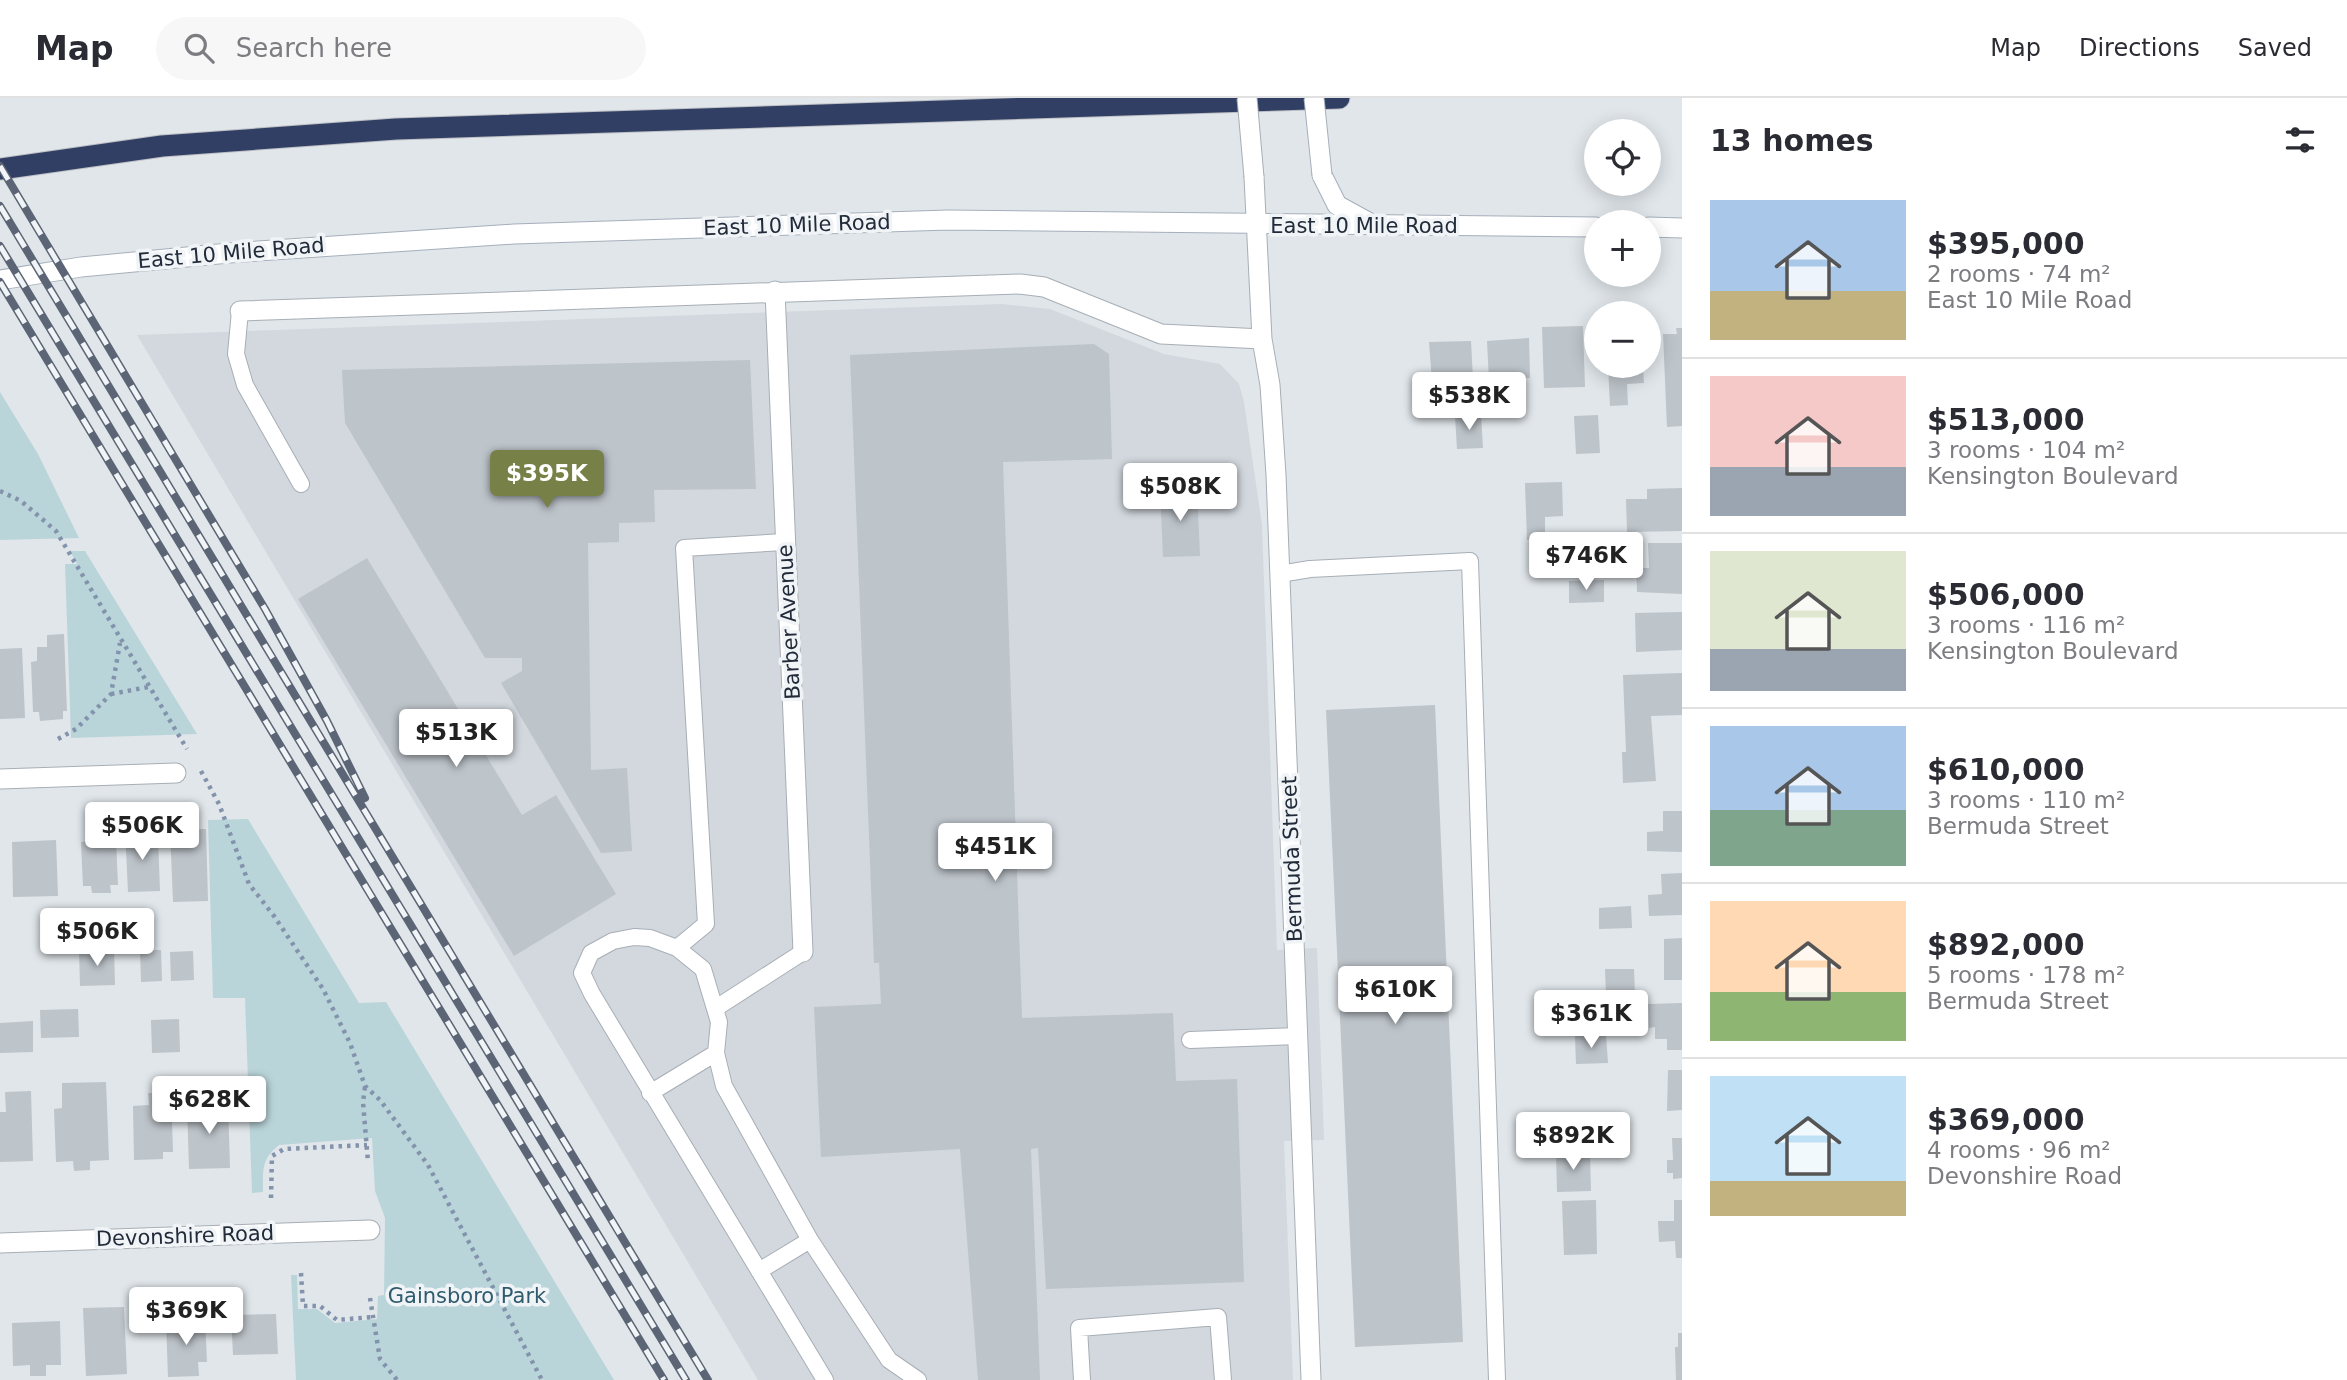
<!DOCTYPE html>
<meta charset="utf-8">
<style>
:root{--surface:#fff;--page:#f7f7f7;--text:#2b2b33;--muted:#7c7c81;--line:#e1e1e2;--accent:#778047}
body{margin:0;font-family:"DejaVu Sans",sans-serif;background:var(--page);color:var(--text);height:100vh;display:flex;flex-direction:column;font-size:26px;white-space:nowrap}
*{box-sizing:border-box;margin:0}
p{font-size:23px;color:var(--muted)}
.icon{flex:none;width:38px;height:38px;fill:none;stroke:currentColor;stroke-width:2;stroke-linecap:round;stroke-linejoin:round}
.map{position:relative;flex:1;overflow:hidden}
.drawer{display:flex;flex-direction:column;background:var(--surface);width:665px}
.drawer>*{flex:none}
.controls{position:absolute;left:1584px;top:21px;display:grid;gap:14px}
.controls a{display:grid;place-items:center;width:77px;height:77px;border-radius:50%;background:var(--surface);box-shadow:0 4px 18px #0003;font-size:35px}
.price{position:absolute;translate:-50% -60px;padding:0 16px;border-radius:7px;background:#fff;color:#222;font-size:23px;line-height:46px;filter:drop-shadow(0 2px 4px #0008)}
.price::after{content:'';position:absolute;left:50%;top:42px;width:21px;height:16px;margin-left:-10px;background:inherit;clip-path:polygon(0 0,100% 0,50% 100%)}
.price.current{background:var(--accent);color:#fff}
ul{padding:0;list-style:none}
li{display:flex;align-items:center;gap:21px;height:175px;padding:0 28px}
li+li{border-top:2px solid var(--line)}
li span{display:grid;place-items:center;flex:none;width:196px;height:140px;border-radius:0px;color:#555}
li>.icon{margin-inline-start:auto}
span .icon{width:84px;height:84px;fill:#fffc;stroke-width:1}
li b{font-size:30px}
h2{display:flex;justify-content:space-between;align-items:center;height:84px;padding:0 28px;font-size:30px}
header{display:flex;align-items:center;gap:42px;box-sizing:border-box;height:98px;padding:0 35px;background:var(--surface);border-bottom:2px solid var(--line)}
header strong{font-size:33px}
nav{display:flex;gap:38px;margin-inline-start:auto;font-size:24px}
.search{width:490px;height:63px;background:var(--page);display:flex;align-items:center;gap:18px;box-sizing:border-box;padding:0 24px;border-radius:38px;color:var(--muted);font-size:26px}
main{display:flex;flex:1;min-height:0}
.map>svg:first-child{display:block}
.built{fill:#d2d8de}
.green{fill:#bad5da}
.building{fill:#bdc4ca}
.lines{fill:none;stroke-linecap:round;stroke-linejoin:round}
.service-casing{stroke:#a7aeb5;stroke-width:18}
.minor-casing{stroke:#a7aeb5;stroke-width:21}
.secondary-casing{stroke:#a5afbb;stroke-width:21}
.motorway-casing{stroke:#bdbfc4;stroke-width:23}
.path{stroke:#8393ac;stroke-width:4.5;stroke-dasharray:3.5 5;stroke-linecap:butt}
.service{stroke:#fff;stroke-width:16}
.minor{stroke:#fff;stroke-width:19}
.secondary{stroke:#fff;stroke-width:19}
.motorway{stroke:#303f63;stroke-width:21}
.rail-casing{stroke:#5c6575;stroke-width:8}
.rail{stroke:#f0f4f7;stroke-width:5;stroke-dasharray:16;stroke-linecap:butt}
.minor-bridge-casing{stroke:#a7aeb5;stroke-width:21;stroke-linecap:butt}
.secondary-bridge-casing{stroke:#a5afbb;stroke-width:21;stroke-linecap:butt}
.minor-bridge{stroke:#fff;stroke-width:19}
.secondary-bridge{stroke:#fff;stroke-width:19}
.labels{text-anchor:middle;dominant-baseline:central;stroke-width:7;stroke-linejoin:round;paint-order:stroke}
.street-label{font-size:21px;fill:#222b39;stroke:#f0f4f7}
.park-label{font-size:21px;fill:#2f5b6d;stroke:#f0f4f7}
</style>
<header>
<strong>Map</strong>
<div class="search"><svg class="icon" aria-label="search" viewBox="0 0 24 24"><circle cx="10" cy="10" r="6"/><path d="M15 15l6 6"/></svg>Search here</div>
<nav><a>Map</a><a>Directions</a><a>Saved</a></nav>
</header>
<main>
<div class="map">
<svg width="1682" height="1282" viewBox="0 0 1682 1282">
<rect width="100%" height="100%" fill="#e0e6ea"/>
<path class="built" d="M1002 206 1050 211 1164 256 1220 266 1239 286 1244 304 1262 427 1277 852 1317 850 1324 1042 1284 1043 1293 1282H758L137 237Z"/>
<path class="green" d="M0 294 38 356 79 440 0 442Z
M70 453H85L197 636 71 640 65 466H77Z
M248 721 359 905 386 904 614 1282H296L291 1177H297L298 1211H317L335 1225 377 1221 378 1198 384 1197 385 1120 375 1093 372 1040 279 1047C261 1061 263 1073 263 1094L252 1095 245 900H213L208 722Z"/>
<path class="building" d="M1583 228 1585 289 1544 290 1542 229Z
M1676 230H1682V328L1667 329 1663 236H1677Z
M1529 240 1530 280 1489 282 1487 243Z
M1471 243 1473 281 1432 284 1429 244Z
M1094 246 1109 256 1112 361 1003 364 1022 920 1173 915 1176 983 1237 981 1244 1184 1046 1191 1038 1050 1031 1051 1040 1282H978L960 1051 821 1059 814 909 881 906 879 865H874L850 257Z
M750 262 756 391 654 392 655 424 619 425V444L588 445 591 672 627 670 632 753 601 755 501 585 522 573V560H485L345 325 342 272Z
M1608 268H1643L1644 285 1627 286 1628 307 1610 308Z
M1481 317 1483 350 1457 351 1455 318Z
M1598 317 1600 355 1576 356 1574 318Z
M1562 384 1563 418 1545 419V442H1527L1525 385Z
M1197 390 1200 458 1163 459 1160 392Z
M1682 390V433L1627 434 1626 401H1647V391Z
M1648 445H1682V496L1637 494 1636 470H1649Z
M367 460 522 717 556 697 616 796 514 858 298 501Z
M1604 482V504L1569 505V483Z
M1682 514V552L1636 554 1635 515Z
M64 536 67 613H63V621L40 623 39 614H33L31 564 37 563V549H47V537Z
M22 550 25 620 0 621V551Z
M1682 575V617L1651 618 1656 683 1623 685 1622 654H1626L1623 577Z
M1435 607 1463 1244 1355 1249 1326 612Z
M1663 713H1682V754L1647 753V734L1663 733Z
M125 731H145V741L158 740 160 793 128 794Z
M206 731 208 803 173 804 170 732Z
M105 732V743L116 742 118 787H110L111 795H92L91 788H83L81 744 88 743V733Z
M56 742 58 798 13 799 12 744Z
M1682 775V817L1649 818 1648 797 1662 796 1661 776Z
M1631 808 1632 830 1599 831V810Z
M1682 840V882H1664V841Z
M114 851 115 887 80 888 79 852Z
M140 852H161L162 883 141 884Z
M193 853 194 882 171 883 170 854Z
M1605 871H1634L1635 897H1606Z
M1682 905V952H1667V941H1655V929L1649 930 1648 906Z
M78 911 79 939 41 940 40 912Z
M179 921 180 954 152 955 151 922Z
M33 923V954L0 955V925Z
M1606 937 1608 965 1576 966 1575 938Z
M1668 972H1682V1012L1667 1013Z
M106 984 109 1062 90 1063V1072L74 1073 73 1063 56 1064 54 1011 62 1010V985Z
M31 993 33 1063 0 1064V1014H6L5 994Z
M148 995H171L173 1054H163V1061L134 1062 133 1008 149 1007Z
M228 1005 230 1070 189 1071 187 1007Z
M1672 1040H1682V1080L1673 1081V1075H1667V1062H1673Z
M1590 1055 1591 1093 1557 1094 1556 1056Z
M1596 1102 1597 1156 1564 1157 1562 1103Z
M1674 1102H1682V1160H1676L1675 1143 1659 1144 1658 1123H1674Z
M124 1209 127 1276 86 1278 83 1210Z
M276 1216 278 1256 233 1257 231 1217Z
M205 1222 207 1264H198L199 1278 168 1279 166 1223Z
M60 1223 61 1267H46V1278H30V1267L13 1268 12 1225Z
M1678 1235H1682V1282H1676L1675 1249H1678Z"/>
<g class="lines">
<g class="service-casing">
<path id="service" d="M240 213 236 256 245 287 301 386
M1280 476 1310 471 1470 463 1497 1282
M677 850 706 826 684 450 784 444
M716 910 803 854
M1190 942 1299 938
M650 995 716 955
M759 1173 810 1142
M825 1282 592 896 582 875 591 855 613 843 634 839 650 840 677 850 703 871 719 924 716 955 724 988 810 1142 889 1262 918 1282
M1082 1282 1079 1230 1218 1219 1223 1282"/>
</g>
<g class="minor-casing">
<path id="minor" d="M1254 79 1262 241 1270 287 1276 377 1311 1282
M775 193 803 854
M240 213 1020 186 1044 189 1161 236 1262 241
M0 681 176 675
M0 1145 370 1132"/>
</g>
<g class="secondary-casing">
<path id="secondary" d="M1322 77 1337 107 1368 124
M1648 129 1682 130
M0 182 81 169 229 155 514 136 948 122 1596 129"/>
</g>
<g class="motorway-casing">
<path id="motorway" d="M0 71 162 48 396 31 1339 0"/>
</g>
<path class="path" d="M0 393 21 403 56 433 187 651
M111 596 148 589
M58 641 76 631 111 596 120 545
M201 673 219 706 249 786 274 818 323 891 350 945 365 988 380 1002 428 1067 542 1282
M365 989 363 1004 368 1064
M271 1100 272 1058 284 1051 367 1047
M301 1175 303 1208H320L337 1222 372 1219
M370 1200 380 1261 397 1282"/>
<use href="#service" class="service"/>
<use href="#minor" class="minor"/>
<use href="#secondary" class="secondary"/>
<use href="#motorway" class="motorway"/>
<g class="rail-casing">
<path id="rail" d="M0 68 265 511 327 623 365 700
M0 108 708 1282
M0 148 686 1282
M0 184 664 1282"/>
</g>
<use href="#rail" class="rail"/>
<g class="minor-bridge-casing">
<path id="minor-bridge" d="M1247 0 1254 79"/>
</g>
<g class="secondary-bridge-casing">
<path id="secondary-bridge" d="M1314 0 1322 77"/>
</g>
<use href="#minor-bridge" class="minor-bridge"/>
<use href="#secondary-bridge" class="secondary-bridge"/>
</g>
<g class="labels">
<g class="street-label">
<text transform="translate(797 127) rotate(-2)">East 10 Mile Road</text>
<text x="1364" y="128">East 10 Mile Road</text>
<text transform="translate(231 155) rotate(-5)">East 10 Mile Road</text>
<text transform="translate(789 524) rotate(-93)">Barber Avenue</text>
<text transform="translate(1292 761) rotate(-92)">Bermuda Street</text>
<text transform="translate(185 1138) rotate(-2)">Devonshire Road</text>
</g>
<g class="park-label">
<text x="467" y="1198">Gainsboro Park</text>
</g>
</g>
</svg>
<div class="controls">
<a><svg class="icon" aria-label="locate" viewBox="0 0 24 24"><circle cx="12" cy="12" r="6"/><path d="M12 2v4M12 18v4M2 12h4M18 12h4"/></svg></a>
<a>+</a>
<a>−</a>
</div>
<b class="price" style="left:1469px;top:334px">$538K</b>
<b class="price current" style="left:547px;top:412px">$395K</b>
<b class="price" style="left:1180px;top:425px">$508K</b>
<b class="price" style="left:1586px;top:494px">$746K</b>
<b class="price" style="left:456px;top:671px">$513K</b>
<b class="price" style="left:142px;top:764px">$506K</b>
<b class="price" style="left:995px;top:785px">$451K</b>
<b class="price" style="left:97px;top:870px">$506K</b>
<b class="price" style="left:1395px;top:928px">$610K</b>
<b class="price" style="left:1591px;top:952px">$361K</b>
<b class="price" style="left:209px;top:1038px">$628K</b>
<b class="price" style="left:1573px;top:1074px">$892K</b>
<b class="price" style="left:186px;top:1249px">$369K</b>
</div>
<section class="drawer">
<h2>13 homes<svg class="icon" aria-label="filters" viewBox="0 0 24 24"><path d="M4 7h16M4 17h16"/><circle cx="9" cy="7" r="2"/><circle cx="15" cy="17" r="2"/></svg></h2>
<ul>
<li><span style="background:linear-gradient(#a9c7e8 65%,#c2b280 0)"><svg class="icon" aria-label="home" viewBox="0 0 24 24"><path d="M3 11l9-7 9 7M6 9v11h12V9"/></svg></span><div><b>$395,000</b><p>2 rooms · 74 m²</p><p>East 10 Mile Road</p></div></li>
<li><span style="background:linear-gradient(#f6c9c9 65%,#9aa5b1 0)"><svg class="icon" aria-label="home" viewBox="0 0 24 24"><path d="M3 11l9-7 9 7M6 9v11h12V9"/></svg></span><div><b>$513,000</b><p>3 rooms · 104 m²</p><p>Kensington Boulevard</p></div></li>
<li><span style="background:linear-gradient(#dfe7d0 70%,#9aa5b1 0)"><svg class="icon" aria-label="home" viewBox="0 0 24 24"><path d="M3 11l9-7 9 7M6 9v11h12V9"/></svg></span><div><b>$506,000</b><p>3 rooms · 116 m²</p><p>Kensington Boulevard</p></div></li>
<li><span style="background:linear-gradient(#a9c7e8 60%,#7fa58c 0)"><svg class="icon" aria-label="home" viewBox="0 0 24 24"><path d="M3 11l9-7 9 7M6 9v11h12V9"/></svg></span><div><b>$610,000</b><p>3 rooms · 110 m²</p><p>Bermuda Street</p></div></li>
<li><span style="background:linear-gradient(#ffd9b3 65%,#8fb573 0)"><svg class="icon" aria-label="home" viewBox="0 0 24 24"><path d="M3 11l9-7 9 7M6 9v11h12V9"/></svg></span><div><b>$892,000</b><p>5 rooms · 178 m²</p><p>Bermuda Street</p></div></li>
<li><span style="background:linear-gradient(#bfe0f5 75%,#c2b280 0)"><svg class="icon" aria-label="home" viewBox="0 0 24 24"><path d="M3 11l9-7 9 7M6 9v11h12V9"/></svg></span><div><b>$369,000</b><p>4 rooms · 96 m²</p><p>Devonshire Road</p></div></li>
</ul>
</section>
</main>
